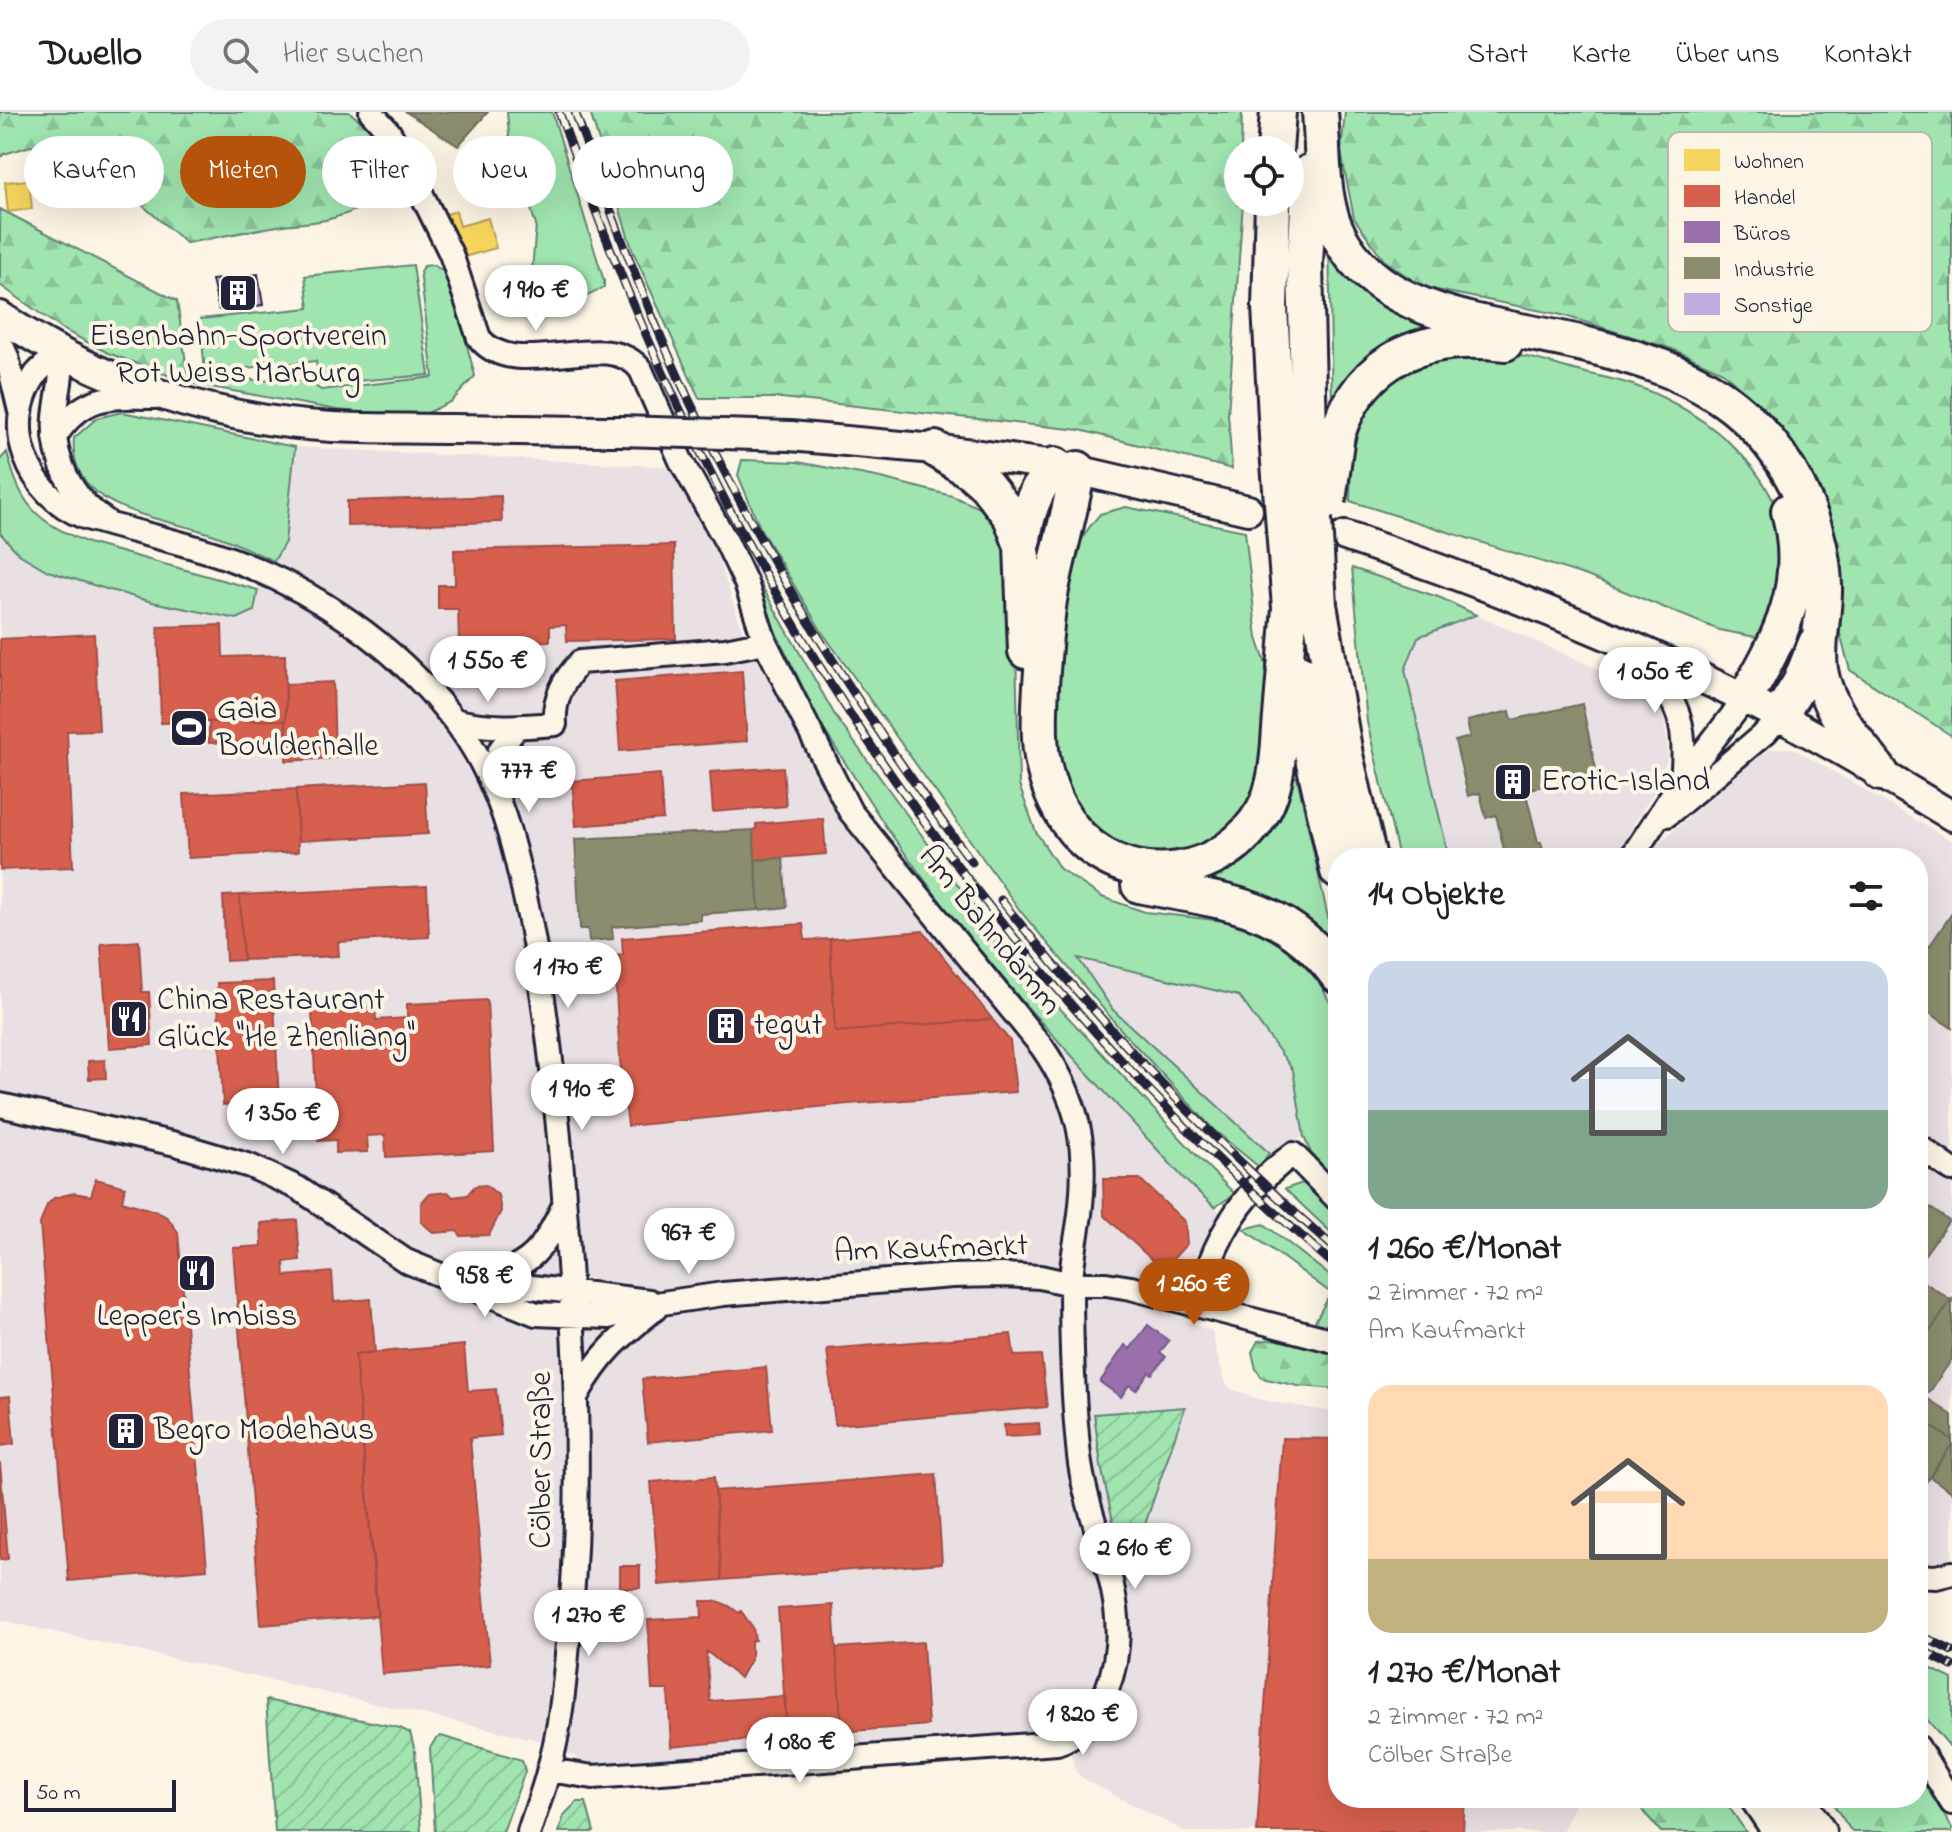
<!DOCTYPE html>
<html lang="de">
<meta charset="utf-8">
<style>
:root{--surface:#fff;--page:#f2f2f2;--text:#202124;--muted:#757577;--line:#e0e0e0;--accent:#b45309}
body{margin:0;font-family:"Indie Flower",sans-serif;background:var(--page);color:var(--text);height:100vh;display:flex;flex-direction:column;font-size:30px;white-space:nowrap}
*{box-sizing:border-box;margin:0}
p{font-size:26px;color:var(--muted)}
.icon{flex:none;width:44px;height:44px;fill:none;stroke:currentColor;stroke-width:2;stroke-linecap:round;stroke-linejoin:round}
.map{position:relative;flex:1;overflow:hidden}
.drawer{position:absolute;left:1328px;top:736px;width:600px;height:960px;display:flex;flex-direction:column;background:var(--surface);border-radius:32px;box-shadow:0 8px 32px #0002}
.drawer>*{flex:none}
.banner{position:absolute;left:24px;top:24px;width:760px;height:72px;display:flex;gap:16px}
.buttons{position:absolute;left:1224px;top:24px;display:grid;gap:16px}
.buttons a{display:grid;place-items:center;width:80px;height:80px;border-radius:50%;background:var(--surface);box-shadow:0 8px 32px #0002;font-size:40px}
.scale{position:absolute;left:24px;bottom:20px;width:152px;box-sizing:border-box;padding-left:8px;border:4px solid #22223b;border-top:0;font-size:22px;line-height:28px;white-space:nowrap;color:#22223b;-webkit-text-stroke:6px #fcf5e5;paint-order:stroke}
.price{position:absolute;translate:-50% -68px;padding:0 18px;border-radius:28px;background:#fff;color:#222;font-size:26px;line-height:52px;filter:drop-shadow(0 2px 4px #0008)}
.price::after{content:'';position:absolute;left:50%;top:48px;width:24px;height:18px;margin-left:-12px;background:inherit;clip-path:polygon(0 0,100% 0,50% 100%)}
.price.current{background:var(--accent);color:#fff}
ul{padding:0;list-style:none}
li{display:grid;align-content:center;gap:16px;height:424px;padding:0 40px}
li span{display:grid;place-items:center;height:248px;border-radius:24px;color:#555}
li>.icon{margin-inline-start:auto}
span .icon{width:144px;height:144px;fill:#fffc;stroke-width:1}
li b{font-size:34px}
h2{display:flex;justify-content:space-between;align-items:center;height:96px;padding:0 40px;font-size:34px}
.pill{padding:0 28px;border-radius:36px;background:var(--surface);box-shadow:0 8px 32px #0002;font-size:28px;line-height:72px}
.pill.current{background:var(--accent);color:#fff}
header{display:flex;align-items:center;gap:48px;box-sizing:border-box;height:112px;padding:0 40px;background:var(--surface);border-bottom:2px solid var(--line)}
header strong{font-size:38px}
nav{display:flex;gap:44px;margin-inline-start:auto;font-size:28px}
.search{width:560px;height:72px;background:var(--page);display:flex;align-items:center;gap:20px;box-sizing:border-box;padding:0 28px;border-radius:44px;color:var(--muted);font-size:30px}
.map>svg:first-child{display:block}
.built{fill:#e9e0e3}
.grass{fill:#a0e5b0;stroke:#618476;stroke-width:2}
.forest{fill:url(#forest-firs);stroke:#618476;stroke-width:2}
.garden{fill:url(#garden-furrows);stroke:#618476;stroke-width:2}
.homes{fill:#f6d55c;stroke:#b69f52;stroke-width:2}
.shops{fill:#d6604d;stroke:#a04d48;stroke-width:2}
.offices{fill:#9970ab;stroke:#755989;stroke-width:2}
.industry{fill:#8c8c6e;stroke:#6c6c5f;stroke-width:2}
.building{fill:#bcafdf;stroke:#22223b;stroke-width:2}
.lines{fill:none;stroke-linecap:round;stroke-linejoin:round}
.minor-casing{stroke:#22223b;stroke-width:28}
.major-casing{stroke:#22223b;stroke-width:34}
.highway-casing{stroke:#22223b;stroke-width:40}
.minor{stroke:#fcf5e5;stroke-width:22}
.major{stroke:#fcf5e5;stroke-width:28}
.highway{stroke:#fcf5e5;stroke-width:34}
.rail-casing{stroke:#22223b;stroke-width:9}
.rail{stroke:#fcf5e5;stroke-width:6;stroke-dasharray:18;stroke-linecap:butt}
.major-bridge-casing{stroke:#22223b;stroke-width:34;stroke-linecap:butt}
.highway-bridge-casing{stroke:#22223b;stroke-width:40;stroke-linecap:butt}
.major-bridge{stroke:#fcf5e5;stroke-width:28}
.highway-bridge{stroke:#fcf5e5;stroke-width:34}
.labels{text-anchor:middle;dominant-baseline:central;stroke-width:8;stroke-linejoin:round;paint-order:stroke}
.poi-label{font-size:32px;fill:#22223b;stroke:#fcf5e5;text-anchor:start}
.street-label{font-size:32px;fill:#22223b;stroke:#fcf5e5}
.key{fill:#fcf5e5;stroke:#bbb6b2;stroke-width:2}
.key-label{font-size:22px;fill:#22223b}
</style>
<header>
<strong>Dwello</strong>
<div class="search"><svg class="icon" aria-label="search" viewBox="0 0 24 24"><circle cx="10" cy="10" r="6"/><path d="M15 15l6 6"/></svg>Hier suchen</div>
<nav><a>Start</a><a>Karte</a><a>Über uns</a><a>Kontakt</a></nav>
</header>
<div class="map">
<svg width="1952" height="1720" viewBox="0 0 1952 1720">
<defs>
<pattern id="forest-firs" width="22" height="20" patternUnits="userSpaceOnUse" patternTransform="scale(2)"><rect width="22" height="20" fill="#a0e5b0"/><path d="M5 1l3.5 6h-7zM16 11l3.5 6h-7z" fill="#8ac498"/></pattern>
<pattern id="garden-furrows" width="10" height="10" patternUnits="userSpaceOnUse" patternTransform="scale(2)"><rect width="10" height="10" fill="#a0e5b0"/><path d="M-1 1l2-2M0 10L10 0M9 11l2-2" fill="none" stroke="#8ac498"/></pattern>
</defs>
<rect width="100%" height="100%" fill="#fcf5e5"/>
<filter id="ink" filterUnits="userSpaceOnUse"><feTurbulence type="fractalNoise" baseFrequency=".0125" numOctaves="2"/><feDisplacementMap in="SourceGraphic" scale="16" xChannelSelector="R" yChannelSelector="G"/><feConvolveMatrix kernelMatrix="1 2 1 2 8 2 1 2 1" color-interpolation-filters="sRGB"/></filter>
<g filter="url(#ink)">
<path class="built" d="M295 335 673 355 714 433 744 524 842 707 1089 963 1186 1069 1220 1100 1192 1151 1179 1166 1164 1200 1212 1219 1219 1250 1226 1271 1231 1277 1257 1287 1338 1301V1686H1578L1562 1720H1186L1085 1668 1075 1659 1071 1643 1058 1623 591 1653 543 1629 0 1508V348L7 340 16 373 24 389 41 407 62 420 88 431 258 478 285 429Z
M1476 503 1639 575 1663 595 1668 643 1658 674 1633 713 1655 735 1754 647 1771 637 1793 636 1952 729V1447L1918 1453V746H1449L1405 558 1417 525Z
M1077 845 1238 884 1293 958 1304 1025 1269 1041 1113 898Z"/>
<path class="grass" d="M507 0H552L604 169V175C576 193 561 192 530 181L536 113 510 33Z
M1329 127 1467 215 1332 300Z
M413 153 429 263 319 272 316 249 205 260 200 207 309 196 305 164Z
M433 153 448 162 475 264 452 289 417 306 337 298 189 271 187 259 211 266 309 270 321 278 433 265 420 159 424 154Z
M1466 242C1482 242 1498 242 1514 243 1534 245 1555 253 1574 258 1593 263 1614 267 1633 273 1709 300 1793 368 1785 457 1783 477 1768 506 1761 526L1719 518 1587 464 1350 389 1351 349 1359 316 1377 281 1421 249Z
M122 300 295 335 285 430 274 449C255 441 237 431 217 424 166 405 67 401 74 326L97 306Z
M7 340C21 395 36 409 88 431L258 478 254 499 237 507 152 490 103 476 48 459 19 442 0 421V348Z
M742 348 798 350 881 366 952 384 985 398 1006 428 1016 533 1019 673 1036 720 1060 757 1102 785 1145 800 1224 809 1256 820 1289 835 1315 862 1338 906V1072L1311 1041 1304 1025 1293 958 1239 884 1078 846 1113 898 1269 1041 1259 1055 1214 1018 1123 920 1021 800 822 520 761 418 738 363Z
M1126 395 1245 419 1257 526 1272 570 1258 692 1213 734 1152 751 1081 713C1073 692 1061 670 1057 648 1048 601 1061 463 1085 422 1089 415 1095 408 1100 402Z
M1352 456 1441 486 1476 503 1418 525 1405 558 1449 746H1399L1367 610Z
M756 470 760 471 836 605 971 791 1027 861 1200 1047 1235 1082 1215 1095 1186 1069 1021 888 946 797 888 718 821 613 769 506Z
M1297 665 1333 828 1325 830 1197 771 1229 755 1270 719 1289 666Z
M1303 1071 1338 1105V1127L1285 1077Z
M1264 1112 1338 1170V1220L1314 1211 1331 1181 1244 1117Z
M1918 1550 1952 1567V1637L1918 1597Z"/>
<path class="forest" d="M0 0H349C407 41 406 86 333 106 317 111 300 111 284 113 251 118 219 125 186 131L104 60 31 34 4 42 0 46Z
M590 0H1242L1241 38H1238V90H1243L1228 302 1232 357 1080 318 781 286H699L632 137Z
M1345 0H1952V624L1850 558 1840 522 1836 443 1791 333 1756 290 1723 260 1672 237 1562 203 1422 175 1384 148 1354 106 1341 40Z
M0 97 177 189 189 271 108 241 62 217 0 173Z
M1286 1226 1338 1244V1277L1298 1274 1262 1266 1256 1257 1252 1240 1258 1229Z
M1918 1662 1952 1716V1720H1852L1829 1686H1918Z
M1632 1686H1723L1746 1720H1661Z"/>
<path class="garden" d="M1185 1295 1138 1433 1117 1428 1101 1354 1094 1302Z
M266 1588 400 1616 410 1621 415 1639 421 1720H275Z
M441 1624 522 1648 525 1659 503 1720H435L430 1636 435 1628Z
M577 1690H586L594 1720H559L564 1703Z"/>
<path class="homes" d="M29 68 32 97 8 100 5 70Z
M456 99 460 114 488 106 496 136 460 146 440 104Z"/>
<path class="shops" d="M501 384 502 410 347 414V389Z
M674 433 676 527 567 529 566 513 550 514V529L459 531 458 497H438V473H455L454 438Z
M222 513 223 545 285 543 286 608 161 611 158 515Z
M94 522 99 618 67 619 73 755 0 758V527Z
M742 559 747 629 620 639 615 569Z
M333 570 335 646 286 649V572Z
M286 608 287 629 209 631V610Z
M783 655 786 694 713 700 710 660Z
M660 662 663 707 576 714 572 669Z
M425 670 428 722 298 729 296 677Z
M296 677 298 740 188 746 184 682Z
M823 706 826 742 755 748 753 718 756 717V712Z
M427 774 429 825 338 830 339 844 243 848 240 783Z
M240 783 243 848 226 849 223 784Z
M803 812 805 828 830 827 835 920 992 907 1010 929 1016 980 848 992 628 1014 620 948 614 844 623 843 622 826Z
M923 819 992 907 835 920 830 827Z
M139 829 142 880H149L152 933 109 936 101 832Z
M273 869 279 990 223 993 217 871Z
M487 888 494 1039 386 1045 385 1023 367 1024 368 1040 336 1041V1028L318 1029 312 898 375 895 376 908 407 906V892Z
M105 948 106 966 89 967 88 949Z
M96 1067 125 1075 122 1089 158 1100 168 1106 178 1120 207 1457 69 1469 40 1112 47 1093 54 1086 74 1081 91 1084Z
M1103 1067H1140L1185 1110 1187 1132 1172 1148H1152L1104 1103Z
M486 1073 498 1083 501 1099 489 1123 461 1124 457 1119 434 1121 421 1110V1091L429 1082 448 1080 453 1085 467 1083 475 1074Z
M297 1108 300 1148 284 1150 285 1164 332 1160 334 1190 371 1187 375 1241 355 1242 378 1504 261 1513 233 1136 262 1134 261 1111Z
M1011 1222 1014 1244 1041 1243 1047 1295 835 1313 827 1237Z
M464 1233 468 1279 496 1277 501 1323 470 1326 490 1553 382 1562 355 1242Z
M766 1255 772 1318 648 1330 642 1267Z
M10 1284 14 1332 0 1334V1285Z
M1039 1311 1040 1323 1005 1325 1004 1313Z
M1282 1326 1338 1327V1686H1465L1463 1720H1257Z
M0 1351 8 1447 0 1448Z
M936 1362 942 1451 722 1468 715 1379Z
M714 1365 722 1468 659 1473 651 1370Z
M620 1454H640V1476H620Z
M701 1489H717L729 1494 739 1501 741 1499 753 1516 755 1528 751 1529V1546L740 1566 706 1539 710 1589 785 1584 787 1624 671 1635 668 1578H652L648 1508 702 1505Z
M833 1493 842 1620 787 1624 778 1497Z
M923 1530 928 1613 842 1620 836 1536Z"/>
<path class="offices" d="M1148 1213 1169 1229 1160 1240 1166 1245 1152 1262 1149 1260 1136 1278 1129 1273 1121 1285 1100 1270 1125 1233 1130 1237Z"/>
<path class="industry" d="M406 0H488L458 34Z
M1582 592 1597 662 1525 678 1538 730H1541L1545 746H1497L1495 739 1504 738 1496 703 1486 706 1480 681 1468 684 1455 629 1470 625 1467 609 1510 599 1512 608Z
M753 718 759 798 700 802 701 808 612 815 613 827 589 829 588 817H580L575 727Z
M783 746 787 795 759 798 755 748Z
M1952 801V916L1918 893V851Z
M1918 906 1926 911 1918 923Z
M1918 1087 1949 1109 1918 1152Z
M1924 1170 1951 1188 1918 1237V1179Z
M1952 1187V1247L1929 1281 1918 1274V1237Z
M1918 1280 1952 1303V1328L1918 1305Z
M1918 1305 1952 1328V1332L1918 1382Z
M1952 1332V1380L1930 1365Z"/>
<path class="building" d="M258 162 263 193 219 198 212 168Z"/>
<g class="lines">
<g class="minor-casing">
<path id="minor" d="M371 0 389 20 402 42 451 142 479 226C516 273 607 213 641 258L681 349 727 431 746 471 765 530 850 699 1042 935C1080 990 1088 1036 1080 1102 1077 1126 1071 1150 1071 1174 1071 1231 1073 1288 1079 1344 1086 1406 1123 1472 1117 1534 1114 1571 1095 1619 1057 1631L593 1665 549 1658
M0 229 7 245 20 299
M59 241C51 248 43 254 36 262 0 315 28 383 84 405 131 420 181 429 228 446 315 478 392 531 450 603 500 664 516 739 531 814 547 899 556 985 563 1072 575 1220 584 1371 569 1520 565 1566 561 1616 548 1660 543 1680 535 1700 529 1720
M62 242C63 264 57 284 55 305 52 345 70 386 105 408
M55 325C82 283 109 284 154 285
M1639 538C1674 590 1689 602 1682 668
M454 608C488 617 520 615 555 612 553 588 564 567 580 550L725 538 765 530
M493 675 500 638 516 616
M1667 703 1766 620 1779 605
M1631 746 1682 668 1745 587
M0 993 176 1032 250 1054 298 1076 406 1149 536 1202 608 1205 662 1191 723 1182 952 1164 1003 1163 1040 1165 1071 1172H1106L1131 1176 1338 1230
M1918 1034 1952 1058
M487 1166C532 1154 544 1136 563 1095
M472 1173H515L649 1189
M1196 1192C1214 1128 1240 1081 1293 1042L1338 1088
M577 1283C600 1242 619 1226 655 1197
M1918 1464 1936 1465 1952 1461
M1918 1635 1952 1691"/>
</g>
<g class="major-casing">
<path id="major" d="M0 204C97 270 214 308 332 315 371 317 410 316 448 317 506 318 563 319 620 319
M790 324 935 337 1055 353 1248 398
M1345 424C1482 470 1616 523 1745 587 1816 622 1884 663 1952 704"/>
</g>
<g class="highway-casing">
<path id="highway" d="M1320 0C1323 35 1321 75 1332 108 1368 207 1493 210 1579 231 1633 244 1690 260 1734 295 1786 337 1822 407 1824 474 1825 502 1816 530 1820 558 1826 597 1859 631 1881 661
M1275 38 1278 0
M1273 90 1270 195 1277 324
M1309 322 1305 152 1310 60
M1337 322C1364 243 1427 221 1505 231
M935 337 970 359 986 373 1011 405 1022 434 1026 539
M1078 357C1070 401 1057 444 1049 488 1045 516 1043 544 1041 573 1040 597 1038 621 1042 645 1047 675 1060 705 1081 726 1135 780 1226 764 1263 699 1279 671 1278 636 1281 605 1284 568 1287 532 1290 496
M1022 434C1026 403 1034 377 1055 353
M1319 493 1345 643 1369 746
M1299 560 1304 605 1338 759
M1745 587C1781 524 1809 473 1789 399
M1779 605 1800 571 1816 531
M1139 773C1223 791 1282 788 1338 864
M1758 1686 1781 1720
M1796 1686 1818 1720"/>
</g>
<use href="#minor" class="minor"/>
<use href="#major" class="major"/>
<use href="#highway" class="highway"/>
<g class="rail-casing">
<path id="rail" d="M559 0C594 98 632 195 676 289 829 619 1061 920 1338 1156
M575 0C609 97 645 193 688 286 766 450 863 605 972 750
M1001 788C1102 915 1215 1032 1338 1139
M1918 1522 1952 1539
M1918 1536 1952 1554"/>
</g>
<use href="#rail" class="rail"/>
<g class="major-bridge-casing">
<path id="major-bridge" d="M620 319 790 324"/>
</g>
<g class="highway-bridge-casing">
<path id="highway-bridge" d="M1309 322 1319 493
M1277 324 1290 496
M1328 389 1337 322"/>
</g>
<use href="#major-bridge" class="major-bridge"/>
<use href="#highway-bridge" class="highway-bridge"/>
</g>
</g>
<defs>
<g id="building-square" transform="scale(2)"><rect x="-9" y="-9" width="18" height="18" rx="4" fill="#22223b" stroke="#fcf5e5"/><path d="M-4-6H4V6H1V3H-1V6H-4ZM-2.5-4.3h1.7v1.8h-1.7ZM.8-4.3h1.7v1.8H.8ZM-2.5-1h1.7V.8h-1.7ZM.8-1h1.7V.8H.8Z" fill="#fff"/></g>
<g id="stadium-square" transform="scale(2)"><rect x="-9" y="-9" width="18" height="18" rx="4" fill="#22223b" stroke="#fcf5e5"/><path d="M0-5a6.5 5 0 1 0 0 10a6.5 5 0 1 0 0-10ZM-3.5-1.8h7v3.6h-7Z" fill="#fff"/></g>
<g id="restaurant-square" transform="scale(2)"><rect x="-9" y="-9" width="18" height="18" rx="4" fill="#22223b" stroke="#fcf5e5"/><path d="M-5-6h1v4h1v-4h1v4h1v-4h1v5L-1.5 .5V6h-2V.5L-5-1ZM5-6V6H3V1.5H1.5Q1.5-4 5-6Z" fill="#fff"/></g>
</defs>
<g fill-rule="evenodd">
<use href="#building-square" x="238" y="181"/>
<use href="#stadium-square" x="189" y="616"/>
<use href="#building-square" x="1513" y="670"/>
<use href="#restaurant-square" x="129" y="907"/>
<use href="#building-square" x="726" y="914"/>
<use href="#restaurant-square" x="197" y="1161"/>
<use href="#building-square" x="126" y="1319"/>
</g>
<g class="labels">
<g class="poi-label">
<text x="238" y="225" text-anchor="middle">Eisenbahn-Sportverein<tspan x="238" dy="37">Rot Weiss Marburg</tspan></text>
<text x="217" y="598">Gaia<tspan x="217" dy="37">Boulderhalle</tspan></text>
<text x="1541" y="670">Erotic-Island</text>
<text x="157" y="889">China Restaurant<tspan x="157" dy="37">Glück "He Zhenliang"</tspan></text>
<text x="754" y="914">tegut</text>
<text x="197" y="1205" text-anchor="middle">Lepper's Imbiss</text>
<text x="154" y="1319">Begro Modehaus</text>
</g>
<g class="street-label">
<text transform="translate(989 819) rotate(51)">Am Bahndamm</text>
<text transform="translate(931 1138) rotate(-2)">Am Kaufmarkt</text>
<text transform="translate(542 1348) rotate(-90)">Cölber Straße</text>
</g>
</g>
<rect x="1668" y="20" width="264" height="200" rx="12" class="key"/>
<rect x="1684" y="37" width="36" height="22" fill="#f6d55c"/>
<rect x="1684" y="73" width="36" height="22" fill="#d6604d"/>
<rect x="1684" y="109" width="36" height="22" fill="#9970ab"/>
<rect x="1684" y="145" width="36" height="22" fill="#8c8c6e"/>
<rect x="1684" y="181" width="36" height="22" fill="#bcafdf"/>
<g class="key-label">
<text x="1734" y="56">Wohnen</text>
<text x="1734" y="92">Handel</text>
<text x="1734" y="128">Büros</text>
<text x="1734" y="164">Industrie</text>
<text x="1734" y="200">Sonstige</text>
</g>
</svg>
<div class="buttons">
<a><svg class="icon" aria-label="locate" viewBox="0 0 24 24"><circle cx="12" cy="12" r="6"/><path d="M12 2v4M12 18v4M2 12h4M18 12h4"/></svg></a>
</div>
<div class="scale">50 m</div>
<b class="price" style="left:536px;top:221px">1 910 €</b>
<b class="price" style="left:488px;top:592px">1 550 €</b>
<b class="price" style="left:1655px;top:603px">1 050 €</b>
<b class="price" style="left:529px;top:702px">777 €</b>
<b class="price" style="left:568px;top:898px">1 170 €</b>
<b class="price" style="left:582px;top:1020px">1 910 €</b>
<b class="price" style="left:283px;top:1044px">1 350 €</b>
<b class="price" style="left:689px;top:1164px">967 €</b>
<b class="price" style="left:485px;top:1207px">958 €</b>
<b class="price current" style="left:1194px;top:1215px">1 260 €</b>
<b class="price" style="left:1135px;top:1479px">2 610 €</b>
<b class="price" style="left:589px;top:1546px">1 270 €</b>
<b class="price" style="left:1083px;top:1645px">1 820 €</b>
<b class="price" style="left:800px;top:1673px">1 080 €</b>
<div class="banner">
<a class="pill">Kaufen</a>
<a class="pill current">Mieten</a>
<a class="pill">Filter</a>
<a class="pill">Neu</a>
<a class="pill">Wohnung</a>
</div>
<section class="drawer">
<h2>14 Objekte<svg class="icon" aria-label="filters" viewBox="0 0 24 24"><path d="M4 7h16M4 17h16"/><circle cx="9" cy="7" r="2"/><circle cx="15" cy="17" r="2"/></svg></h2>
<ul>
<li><span style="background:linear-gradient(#c9d6e8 60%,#7fa58c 0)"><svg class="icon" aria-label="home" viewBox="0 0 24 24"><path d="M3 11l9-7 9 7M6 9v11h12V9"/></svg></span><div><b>1 260 €/Monat</b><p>2 Zimmer · 72 m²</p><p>Am Kaufmarkt</p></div></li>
<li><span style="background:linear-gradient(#ffd9b3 70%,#c2b280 0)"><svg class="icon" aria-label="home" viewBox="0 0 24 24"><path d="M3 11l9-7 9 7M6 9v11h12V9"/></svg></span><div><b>1 270 €/Monat</b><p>2 Zimmer · 72 m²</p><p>Cölber Straße</p></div></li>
</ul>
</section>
</div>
